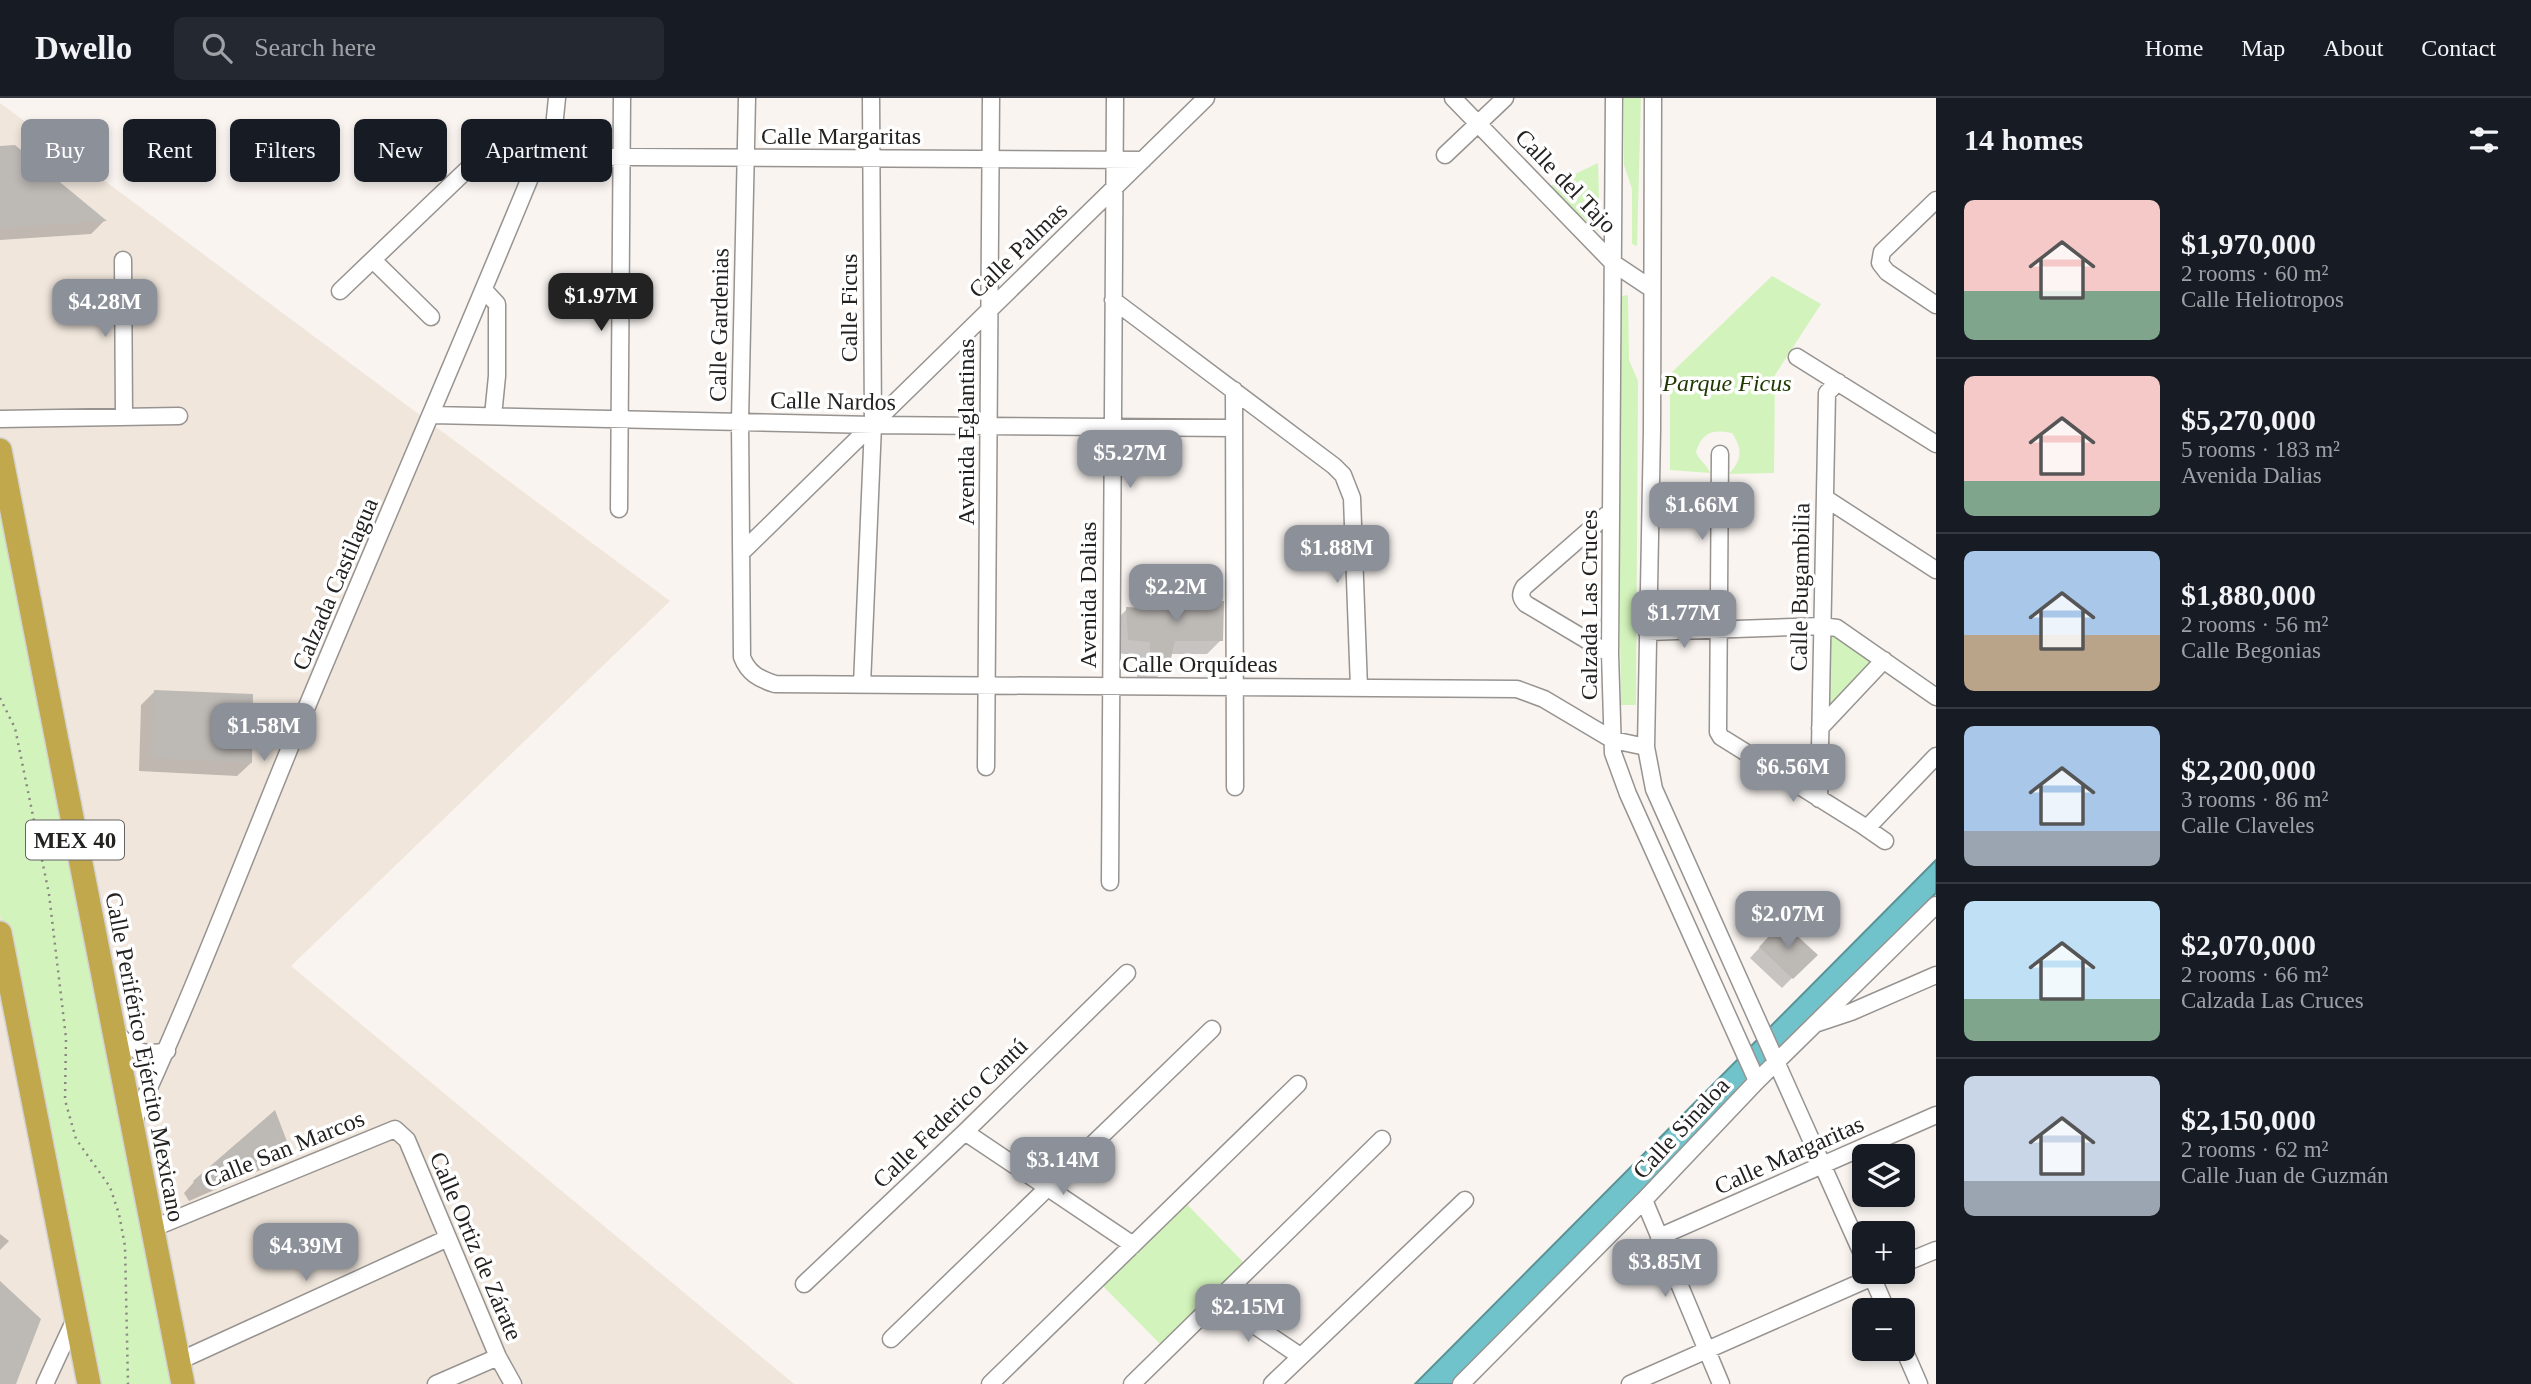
<!DOCTYPE html>
<meta charset="utf-8">
<style>
:root{--surface:#171b24;--page:#242831;--text:#f1f3f6;--muted:#9ea1a6;--line:#363941;--accent:#8c9099}
body{margin:0;font-family:Georgia,serif;background:var(--page);color:var(--text);height:100vh;display:flex;flex-direction:column;font-size:26px;white-space:nowrap}
*{box-sizing:border-box;margin:0}
p{font-size:23px;color:var(--muted)}
.icon{flex:none;width:38px;height:38px;fill:none;stroke:currentColor;stroke-width:2;stroke-linecap:round;stroke-linejoin:round}
.map{position:relative;flex:1;overflow:hidden}
.details{display:flex;flex-direction:column;background:var(--surface);width:595px}
.details>*{flex:none}
.top-card{position:absolute;left:21px;top:21px;width:665px;height:63px;display:flex;gap:14px}
.fabs{position:absolute;left:1852px;top:1046px;display:grid;gap:14px}
.fabs a{display:grid;place-items:center;width:63px;height:63px;border-radius:10px;background:var(--surface);box-shadow:0 4px 10px #0003;font-size:35px}
.price{position:absolute;translate:-50% -60px;padding:0 16px;border-radius:14px;background:var(--accent);color:#fff;font-size:23px;line-height:46px;filter:drop-shadow(0 2px 4px #0008)}
.price::after{content:'';position:absolute;left:50%;top:42px;width:21px;height:16px;margin-left:-10px;background:inherit;clip-path:polygon(0 0,100% 0,50% 100%)}
.price.current{background:#222;color:#fff}
ul{padding:0;list-style:none}
li{display:flex;align-items:center;gap:21px;height:175px;padding:0 28px}
li+li{border-top:2px solid var(--line)}
li span{display:grid;place-items:center;flex:none;width:196px;height:140px;border-radius:10px;color:#555}
li>.icon{margin-inline-start:auto}
span .icon{width:84px;height:84px;fill:#fffc;stroke-width:1}
li b{font-size:30px}
h2{display:flex;justify-content:space-between;align-items:center;height:84px;padding:0 28px;font-size:30px}
.tag{padding:0 24px;border-radius:10px;background:var(--surface);box-shadow:0 4px 10px #0003;font-size:24px;line-height:63px}
.tag.current{background:var(--accent);color:#fff}
header{display:flex;align-items:center;gap:42px;box-sizing:border-box;height:98px;padding:0 35px;background:var(--surface);border-bottom:2px solid var(--line)}
header strong{font-size:33px}
nav{display:flex;gap:38px;margin-inline-start:auto;font-size:24px}
.search{width:490px;height:63px;background:var(--page);display:flex;align-items:center;gap:18px;box-sizing:border-box;padding:0 24px;border-radius:10px;color:var(--muted);font-size:26px}
main{display:flex;flex:1;min-height:0}
.map>svg:first-child{display:block}
.built{fill:#f0e6dc}
.green{fill:#d2f3bb}
.water{fill:#70c3ca;stroke:#599397;stroke-width:2}
.shadow{fill:#0003}
.building{fill:#bdb9b5}
.lines{fill:none;stroke-linecap:round;stroke-linejoin:round}
.minor-casing{stroke:#979390;stroke-width:19}
.highway-casing{stroke:#d3d3d3;stroke-width:26}
.path{stroke:#898683;stroke-width:2.5;stroke-dasharray:2 5;stroke-linecap:butt}
.minor{stroke:#fff;stroke-width:16}
.highway{stroke:#c1a84c;stroke-width:23}
.labels{text-anchor:middle;dominant-baseline:central;stroke-width:7;stroke-linejoin:round;paint-order:stroke}
.shield{fill:#fff;stroke:#666464;stroke-width:2}
.shield-label{font-size:23px;font-weight:bold;fill:#242221}
.street-label{font-size:24px;fill:#242221;stroke:#fff}
.park-label{font-size:24px;font-style:italic;fill:#1d3800;stroke:#fff}
</style>
<header>
<strong>Dwello</strong>
<div class="search"><svg class="icon" aria-label="search" viewBox="0 0 24 24"><circle cx="10" cy="10" r="6"/><path d="M15 15l6 6"/></svg>Search here</div>
<nav><a>Home</a><a>Map</a><a>About</a><a>Contact</a></nav>
</header>
<main>
<div class="map">
<svg width="1936" height="1286" viewBox="0 0 1936 1286">
<rect width="100%" height="100%" fill="#f9f4f0"/>
<path class="built" d="M0 5 670 503 291 868 794 1286H0Z"/>
<path class="green" d="M1624 0H1641L1637 148 1632 146V91L1624 67Z
M1598 65 1600 135 1548 89Z
M1772 178 1821 206 1775 277 1774 375 1729 376C1742 361 1743 352 1732 335 1713 331 1702 334 1696 354 1699 363 1707 366 1710 375L1670 372V276Z
M1628 197 1629 262 1638 283 1636 607H1621L1619 462 1622 198Z
M0 378 181 1286H92L0 816Z
M1824 529 1882 562 1822 626Z
M1181 1100 1247 1168 1165 1251 1099 1184Z"/>
<path class="water" d="M1936 762V795L1452 1286H1415Z"/>
<path class="shadow" d="M0 49 104 123 91 136 0 142Z
M1181 496 1207 504 1221 542 1207 556H1170L1167 569 1153 583 1137 582V557L1115 555 1113 525 1127 511H1141L1148 504 1172 505Z
M155 593 251 665 237 678 139 673 141 607Z
M1772 836 1815 857 1782 890 1750 860Z
M289 1054 279 1064 189 1103 184 1095 194 1084Z
M0 1136 9 1143 0 1152Z"/>
<path class="building" d="M15 47 107 123 0 130V48Z
M1180 494H1210L1209 503H1224L1223 543H1175L1169 569H1150V544L1128 542 1126 509 1146 510 1147 502 1179 503Z
M154 592 253 596 252 665 152 660Z
M1782 824 1818 857 1793 881 1759 849Z
M275 1012 291 1054 199 1094 193 1083Z
M0 1183 41 1221 16 1286H0Z"/>
<g class="lines">
<g class="minor-casing">
<path id="minor" d="M747 0 740 323 742 559C748 575 759 581 775 586L1517 591 1544 601 1613 642 1646 649
M1453 0 1613 165 1652 191
M1614 0 1610 556 1613 655 1628 696 1757 983
M1653 0 1652 332 1646 649 1654 691 1864 1160
M1445 57 1505 0
M1936 102 1882 154 1880 165 1887 174 1936 207
M123 162 124 319
M373 162 431 219
M484 192 497 206V278L493 318
M340 193 477 62 485 58 1143 62
M1113 202 1334 368 1343 377 1352 400 1359 590
M1797 259 1936 346
M1234 292 1235 689
M432 317 873 327 1234 330
M0 321 179 318
M1720 356 1718 634 1721 639 1862 727 1885 743
M1825 400 1936 472
M619 411 622 0
M741 455 1206 0
M1647 534 1822 528 1837 530 1936 599
M1610 556 1526 506C1520 500 1520 496 1524 489L1611 413
M862 587 873 327 871 0
M1820 630 1884 562
M986 669 991 0
M1819 701 1827 295 1838 284
M1867 730 1936 658
M1110 784 1115 0
M1818 925 1851 914 1936 877
M115 934C133 952 140 959 167 953
M132 1027C191 901 240 771 293 642 374 447 459 253 539 58L553 39 557 0
M965 1034 1133 1147
M1644 1102 1721 1286
M151 1131 395 1031 407 1042 498 1259 513 1286
M1659 1139 1936 1017
M1902 1166 1936 1152
M1870 1174 1887 1213
M804 1186 965 1034 1127 875
M1217 1202 1300 1258
M891 1241 1212 931
M1902 1247 1919 1286
M179 1263 448 1140
M45 1286 76 1219
M436 1286 498 1259
M990 1286 1298 986
M1132 1286 1382 1041
M1272 1286 1465 1102
M1461 1286 1644 1102 1757 983 1936 807
M1630 1286 1884 1174"/>
</g>
<g class="highway-casing">
<path id="highway" d="M0 352 183 1286
M0 835 89 1286"/>
</g>
<path class="path" d="M0 600 15 630 49 796 66 940 65 1002 76 1041 110 1089 119 1116 125 1148 128 1286"/>
<use href="#minor" class="minor"/>
<use href="#highway" class="highway"/>
</g>
<g class="labels">
<rect class="shield" x="26" y="722.5" width="98" height="39" rx="5"/>
<g class="shield-label">
<text x="75" y="742">MEX 40</text>
</g>
<g class="street-label">
<text x="841" y="38">Calle Margaritas</text>
<text transform="translate(1566 83) rotate(46)">Calle del Tajo</text>
<text transform="translate(1018 152) rotate(-44)">Calle Palmas</text>
<text transform="translate(849 210) rotate(-90)">Calle Ficus</text>
<text transform="translate(719 227) rotate(-89)">Calle Gardenias</text>
<text transform="translate(833 303) rotate(1)">Calle Nardos</text>
<text transform="translate(966 334) rotate(-90)">Avenida Eglantinas</text>
<text transform="translate(335 486) rotate(-67)">Calzada Castilagua</text>
<text transform="translate(1800 489) rotate(-89)">Calle Bugambilia</text>
<text transform="translate(1088 497) rotate(-90)">Avenida Dalias</text>
<text transform="translate(1589 507) rotate(-90)">Calzada Las Cruces</text>
<text x="1200" y="566">Calle Orquídeas</text>
<text transform="translate(145 959) rotate(79)">Calle Periférico Ejército Mexicano</text>
<text transform="translate(950 1015) rotate(-44)">Calle Federico Cantú</text>
<text transform="translate(1681 1030) rotate(-47)">Calle Sinaloa</text>
<text transform="translate(284 1051) rotate(-22)">Calle San Marcos</text>
<text transform="translate(1789 1057) rotate(-24)">Calle Margaritas</text>
<text transform="translate(476 1148) rotate(67)">Calle Ortiz de Zárate</text>
</g>
<g class="park-label">
<text x="1727" y="285">Parque Ficus</text>
</g>
</g>
</svg>
<div class="fabs">
<a><svg class="icon" aria-label="layers" viewBox="0 0 24 24"><path d="M12 4l9 5-9 5-9-5zM3 14l9 5 9-5"/></svg></a>
<a>+</a>
<a>−</a>
</div>
<b class="price current" style="left:601px;top:235px">$1.97M</b>
<b class="price" style="left:105px;top:241px">$4.28M</b>
<b class="price" style="left:1130px;top:392px">$5.27M</b>
<b class="price" style="left:1702px;top:444px">$1.66M</b>
<b class="price" style="left:1337px;top:487px">$1.88M</b>
<b class="price" style="left:1176px;top:526px">$2.2M</b>
<b class="price" style="left:1684px;top:552px">$1.77M</b>
<b class="price" style="left:264px;top:665px">$1.58M</b>
<b class="price" style="left:1793px;top:706px">$6.56M</b>
<b class="price" style="left:1788px;top:853px">$2.07M</b>
<b class="price" style="left:1063px;top:1099px">$3.14M</b>
<b class="price" style="left:306px;top:1185px">$4.39M</b>
<b class="price" style="left:1665px;top:1201px">$3.85M</b>
<b class="price" style="left:1248px;top:1246px">$2.15M</b>
<div class="top-card">
<a class="tag current">Buy</a>
<a class="tag">Rent</a>
<a class="tag">Filters</a>
<a class="tag">New</a>
<a class="tag">Apartment</a>
</div>
</div>
<section class="details">
<h2>14 homes<svg class="icon" aria-label="filters" viewBox="0 0 24 24"><path d="M4 7h16M4 17h16"/><circle cx="9" cy="7" r="2"/><circle cx="15" cy="17" r="2"/></svg></h2>
<ul>
<li><span style="background:linear-gradient(#f6c9c9 65%,#7fa58c 0)"><svg class="icon" aria-label="home" viewBox="0 0 24 24"><path d="M3 11l9-7 9 7M6 9v11h12V9"/></svg></span><div><b>$1,970,000</b><p>2 rooms · 60 m²</p><p>Calle Heliotropos</p></div></li>
<li><span style="background:linear-gradient(#f6c9c9 75%,#7fa58c 0)"><svg class="icon" aria-label="home" viewBox="0 0 24 24"><path d="M3 11l9-7 9 7M6 9v11h12V9"/></svg></span><div><b>$5,270,000</b><p>5 rooms · 183 m²</p><p>Avenida Dalias</p></div></li>
<li><span style="background:linear-gradient(#a9c7e8 60%,#b9a48a 0)"><svg class="icon" aria-label="home" viewBox="0 0 24 24"><path d="M3 11l9-7 9 7M6 9v11h12V9"/></svg></span><div><b>$1,880,000</b><p>2 rooms · 56 m²</p><p>Calle Begonias</p></div></li>
<li><span style="background:linear-gradient(#a9c7e8 75%,#9aa5b1 0)"><svg class="icon" aria-label="home" viewBox="0 0 24 24"><path d="M3 11l9-7 9 7M6 9v11h12V9"/></svg></span><div><b>$2,200,000</b><p>3 rooms · 86 m²</p><p>Calle Claveles</p></div></li>
<li><span style="background:linear-gradient(#bfe0f5 70%,#7fa58c 0)"><svg class="icon" aria-label="home" viewBox="0 0 24 24"><path d="M3 11l9-7 9 7M6 9v11h12V9"/></svg></span><div><b>$2,070,000</b><p>2 rooms · 66 m²</p><p>Calzada Las Cruces</p></div></li>
<li><span style="background:linear-gradient(#c9d6e8 75%,#9aa5b1 0)"><svg class="icon" aria-label="home" viewBox="0 0 24 24"><path d="M3 11l9-7 9 7M6 9v11h12V9"/></svg></span><div><b>$2,150,000</b><p>2 rooms · 62 m²</p><p>Calle Juan de Guzmán</p></div></li>
</ul>
</section>
</main>
